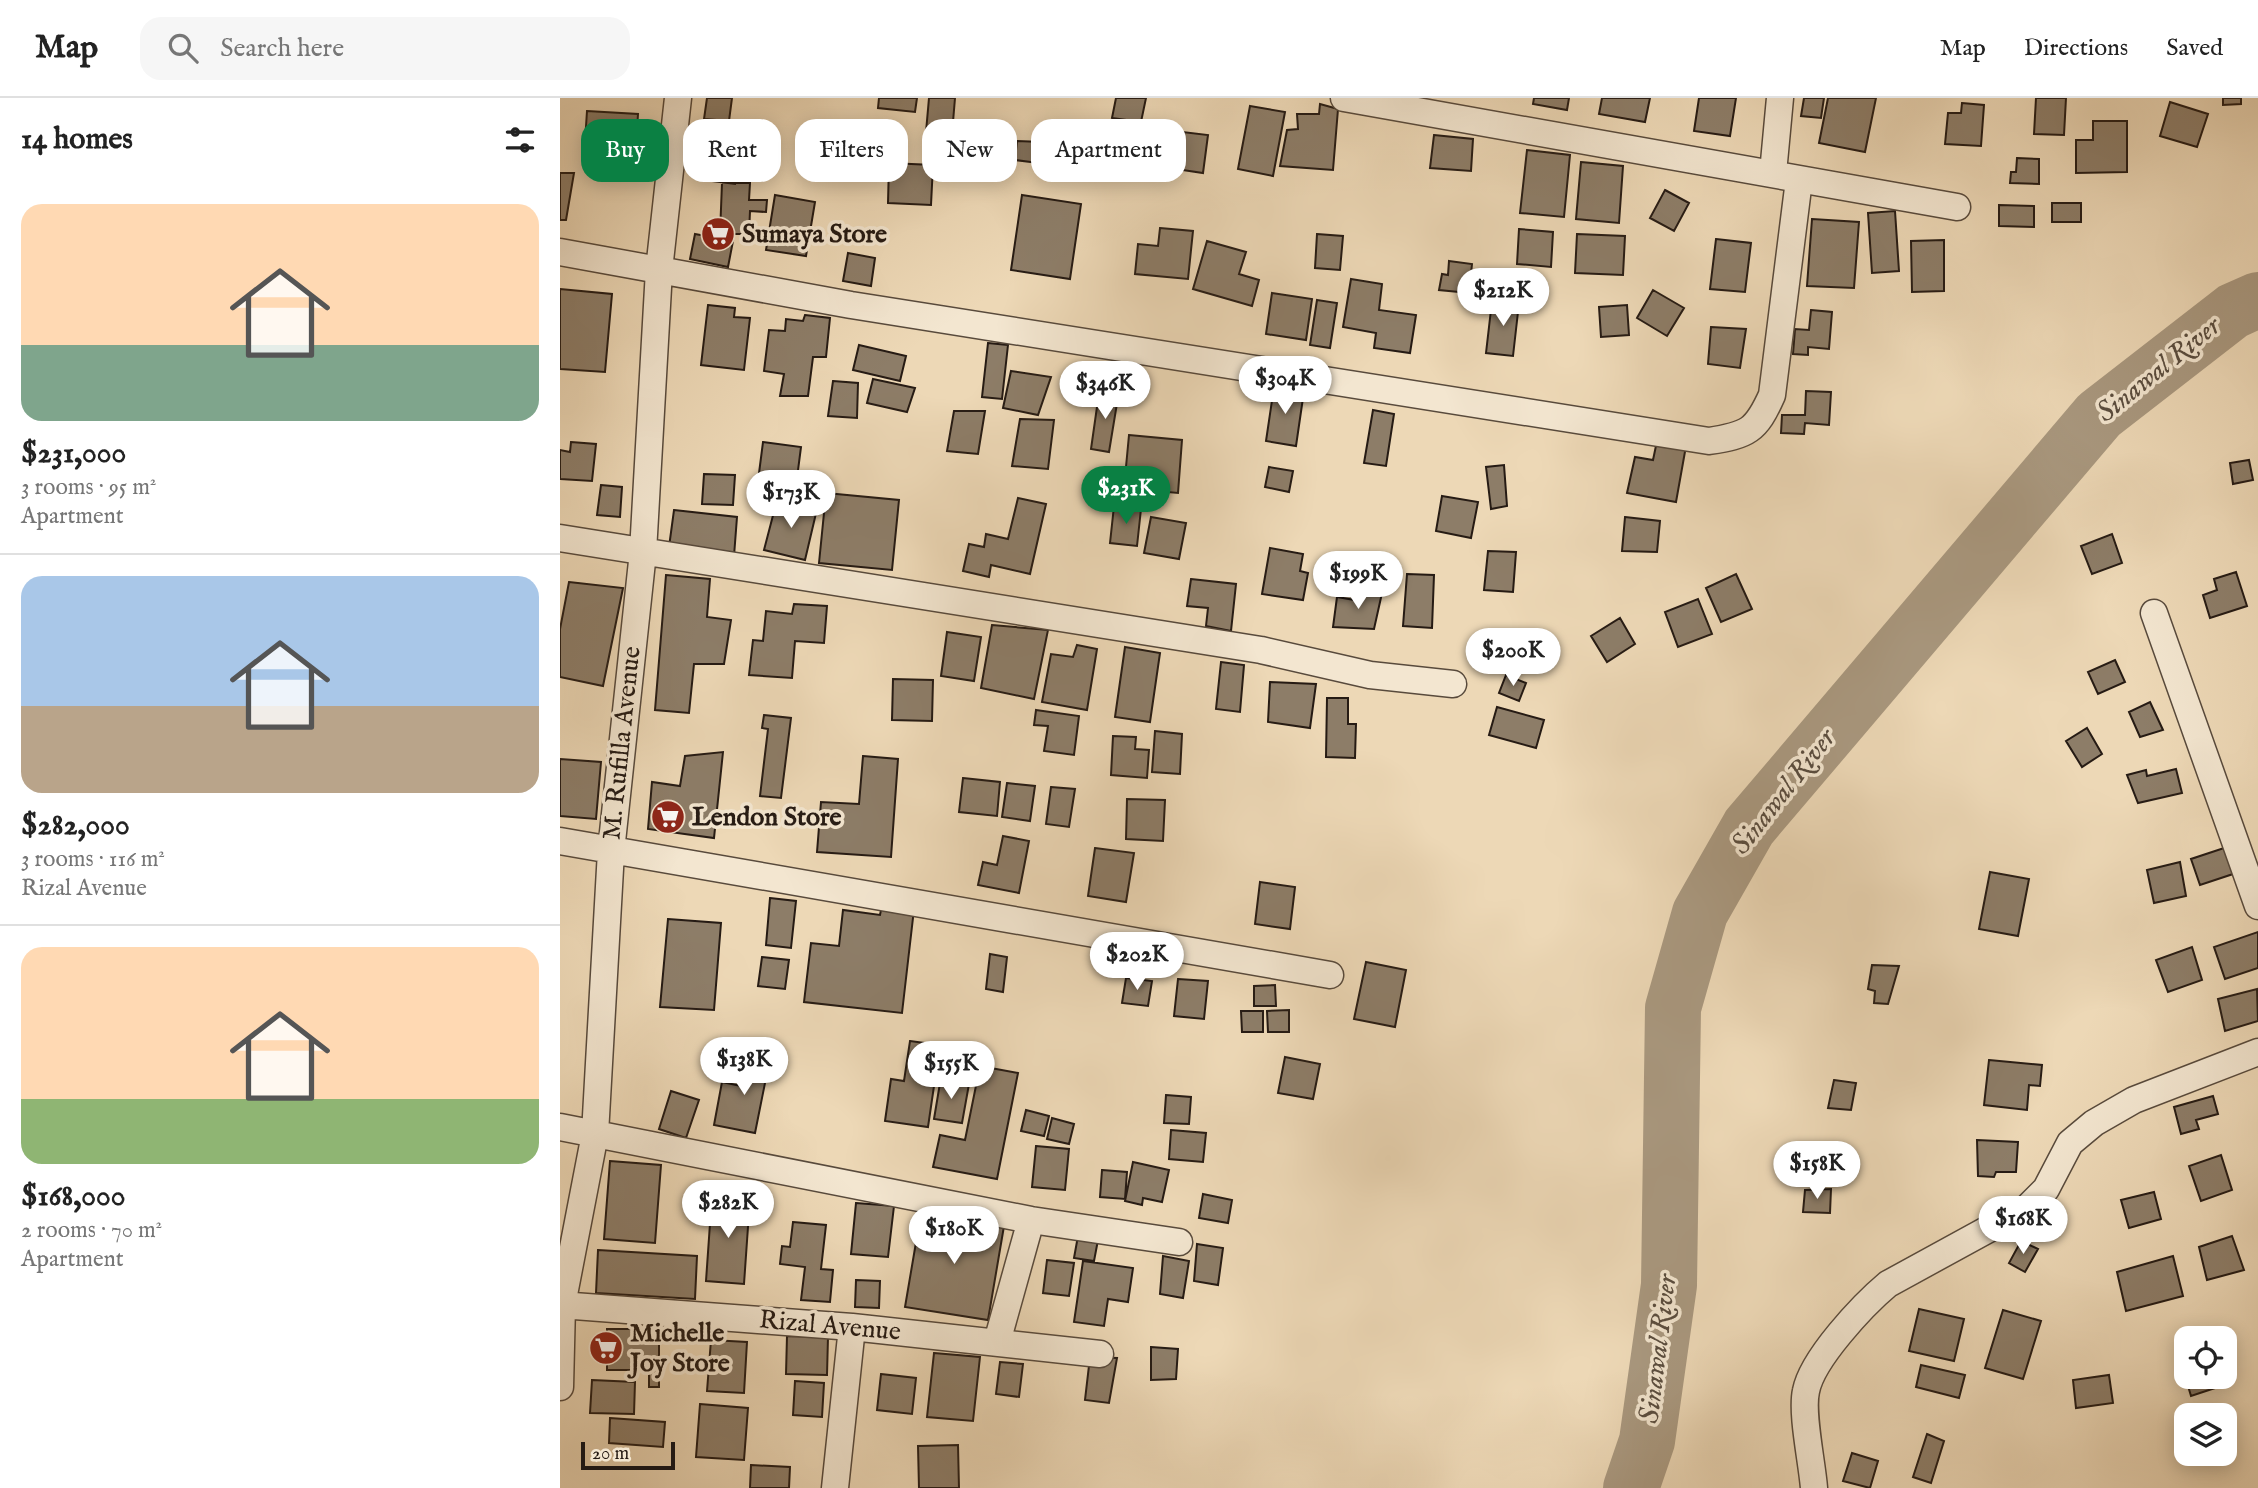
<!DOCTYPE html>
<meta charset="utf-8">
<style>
:root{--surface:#fff;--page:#f6f6f6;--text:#222;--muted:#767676;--line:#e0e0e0;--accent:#0b8043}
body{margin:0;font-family:"IM FELL English",serif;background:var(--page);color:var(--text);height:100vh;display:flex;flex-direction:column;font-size:26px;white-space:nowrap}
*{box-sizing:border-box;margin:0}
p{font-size:23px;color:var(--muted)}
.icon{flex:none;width:38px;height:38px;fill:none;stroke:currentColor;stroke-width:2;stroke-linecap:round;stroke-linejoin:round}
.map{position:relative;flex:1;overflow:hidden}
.sheet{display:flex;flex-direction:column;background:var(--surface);width:560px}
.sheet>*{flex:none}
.guide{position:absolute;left:21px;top:21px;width:665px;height:63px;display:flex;gap:14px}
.tools{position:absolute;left:1614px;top:1228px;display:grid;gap:14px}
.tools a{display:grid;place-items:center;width:63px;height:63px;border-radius:14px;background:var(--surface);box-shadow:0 4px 18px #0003;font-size:35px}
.scale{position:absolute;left:21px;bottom:18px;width:94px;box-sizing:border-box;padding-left:7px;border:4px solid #261b14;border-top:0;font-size:19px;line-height:24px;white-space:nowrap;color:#261b14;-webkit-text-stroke:5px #f3e6d0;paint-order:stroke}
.price{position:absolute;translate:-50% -60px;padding:0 16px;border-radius:24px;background:#fff;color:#222;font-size:23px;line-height:46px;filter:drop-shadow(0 2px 4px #0008)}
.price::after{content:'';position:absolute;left:50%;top:42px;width:21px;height:16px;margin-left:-10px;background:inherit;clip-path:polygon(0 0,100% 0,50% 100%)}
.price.active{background:var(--accent);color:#fff}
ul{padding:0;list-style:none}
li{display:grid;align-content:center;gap:14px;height:371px;padding:0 21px}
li+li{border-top:2px solid var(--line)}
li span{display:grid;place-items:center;height:217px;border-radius:21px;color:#555}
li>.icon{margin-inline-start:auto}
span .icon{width:126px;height:126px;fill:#fffc;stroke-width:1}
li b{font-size:30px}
h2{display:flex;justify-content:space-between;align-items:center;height:84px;padding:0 21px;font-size:30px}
.chip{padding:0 24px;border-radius:21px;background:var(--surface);box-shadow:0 4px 18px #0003;font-size:24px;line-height:63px}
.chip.active{background:var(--accent);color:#fff}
header{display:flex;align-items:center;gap:42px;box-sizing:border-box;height:98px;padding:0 35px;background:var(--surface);border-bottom:2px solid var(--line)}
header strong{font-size:33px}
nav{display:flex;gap:38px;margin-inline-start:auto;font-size:24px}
.search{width:490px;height:63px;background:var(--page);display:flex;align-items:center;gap:18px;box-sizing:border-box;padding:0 24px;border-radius:21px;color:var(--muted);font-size:26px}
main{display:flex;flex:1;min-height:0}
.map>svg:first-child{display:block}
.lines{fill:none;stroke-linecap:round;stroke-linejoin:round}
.river{stroke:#a9987f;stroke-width:56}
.building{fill:#8d7d68;stroke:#261b14;stroke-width:2}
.minor-casing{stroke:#584a3c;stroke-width:29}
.minor{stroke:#f3e6d0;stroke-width:26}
.labels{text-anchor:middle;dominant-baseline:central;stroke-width:7;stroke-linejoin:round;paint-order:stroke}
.poi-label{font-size:26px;font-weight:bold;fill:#261b14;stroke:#f3e6d0;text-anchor:start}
.street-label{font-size:26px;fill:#261b14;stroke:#f3e6d0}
.water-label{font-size:28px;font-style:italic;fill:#5a4d3f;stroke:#f3e6d0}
</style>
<header>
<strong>Map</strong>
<div class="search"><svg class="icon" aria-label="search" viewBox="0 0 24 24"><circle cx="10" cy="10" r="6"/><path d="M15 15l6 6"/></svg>Search here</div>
<nav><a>Map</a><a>Directions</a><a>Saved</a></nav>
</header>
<main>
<section class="sheet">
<h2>14 homes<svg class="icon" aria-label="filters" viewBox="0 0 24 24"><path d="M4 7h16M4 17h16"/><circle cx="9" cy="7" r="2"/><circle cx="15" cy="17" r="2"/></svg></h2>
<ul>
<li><span style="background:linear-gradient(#ffd9b3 65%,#7fa58c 0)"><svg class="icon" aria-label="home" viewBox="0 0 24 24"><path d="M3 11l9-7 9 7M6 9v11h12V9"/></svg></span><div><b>$231,000</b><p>3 rooms · 95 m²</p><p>Apartment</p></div></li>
<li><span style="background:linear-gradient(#a9c7e8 60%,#b9a48a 0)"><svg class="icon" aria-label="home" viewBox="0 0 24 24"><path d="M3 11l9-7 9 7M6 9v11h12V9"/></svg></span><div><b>$282,000</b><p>3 rooms · 116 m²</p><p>Rizal Avenue</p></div></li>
<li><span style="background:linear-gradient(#ffd9b3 70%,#8fb573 0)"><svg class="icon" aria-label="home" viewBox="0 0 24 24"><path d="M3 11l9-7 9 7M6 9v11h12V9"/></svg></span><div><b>$168,000</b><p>2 rooms · 70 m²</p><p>Apartment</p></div></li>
</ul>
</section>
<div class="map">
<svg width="1698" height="1390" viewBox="0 0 1698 1390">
<rect width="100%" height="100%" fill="#edd8b6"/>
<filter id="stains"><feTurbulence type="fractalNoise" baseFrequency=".00286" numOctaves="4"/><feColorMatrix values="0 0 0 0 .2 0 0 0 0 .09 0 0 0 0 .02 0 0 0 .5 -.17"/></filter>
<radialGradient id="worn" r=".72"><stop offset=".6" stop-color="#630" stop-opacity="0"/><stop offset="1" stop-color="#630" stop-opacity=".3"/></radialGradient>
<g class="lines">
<path class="river" d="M1071 1390 1087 1343 1109 1187 1113 910 1140 815 1189 729 1539 317 1673 213 1698 202"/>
</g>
<path class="building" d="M147 0H172L169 23 144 21Z
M319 0H357L355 14 318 10Z
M369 0H395L392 36 366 34Z
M556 0H586L581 24 552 20Z
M974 0H1009L1007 12 973 6Z
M1042 0H1090L1085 24 1039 16Z
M1139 0H1176L1170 38 1134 33Z
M1244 0H1264L1261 20 1241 18Z
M1268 0H1316L1305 54 1259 45Z
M1476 0H1506L1504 37 1474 36Z
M1663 0H1681V6L1663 7Z
M1610 4 1648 16 1637 49 1600 38Z
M1402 5 1424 7 1421 48 1385 46 1388 15H1401Z
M760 6 778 11 773 72 720 68 727 32 738 31 737 16H759Z
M690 8 725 14 713 78 678 71Z
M27 13 78 16 76 47 25 44Z
M1533 23H1567V74L1516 75V42H1533Z
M614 33 648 37 643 75 609 70Z
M874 37 913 41 911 73 870 70Z
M148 39 180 42 175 86 143 82Z
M457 43 481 44 478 65 455 62Z
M967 52 1010 57 1004 119 960 115Z
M1457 60 1479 61V86L1450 85 1451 74H1456Z
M1021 64 1063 68 1059 125 1016 121Z
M329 65 373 67 371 107 328 105Z
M0 75H14L6 122H0Z
M162 85H190L189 102H207L206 114 190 113 189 136H160Z
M1105 92 1129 105 1114 133 1090 120Z
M215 97 255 104 246 158 206 152Z
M462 97 521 106 510 181 451 172Z
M1492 105H1521V124H1492Z
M1439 107 1474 108V129L1439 128Z
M1335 113 1339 173 1312 175 1308 115Z
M1252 121 1299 124 1294 190 1247 188Z
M600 130 633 133 628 181 575 176 578 146 598 148Z
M959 131 993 134 991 169 957 166Z
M135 136 173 143 168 169 130 161Z
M757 136 783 138 780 172 755 170Z
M1017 136 1065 138 1063 177 1015 175Z
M1156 141 1191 145 1185 194 1150 191Z
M1384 142V193L1352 194 1351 143Z
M647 143 686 154 679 176 699 182 692 208 633 191Z
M288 155 315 160 311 188 283 183Z
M889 163 912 166 909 195 879 192 882 176 888 177Z
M791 181 822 186 819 212 856 217 850 255 814 250 816 235 783 229Z
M0 191 52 196 45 274 0 271Z
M1093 192 1124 210 1107 238 1077 220Z
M712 195 752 201 746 242 706 236Z
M757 202 777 205 770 250 750 247Z
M932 203 959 205 953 258 926 255Z
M148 207 175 210 174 219 190 220 184 272 141 267Z
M1067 207 1069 237 1041 239 1039 209Z
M1251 212 1272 214 1269 251 1248 249V257L1233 256 1235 231 1249 232Z
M245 217 270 220 266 259H253L248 298H220L224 276 204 273 209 232 225 233 226 221 243 223Z
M1151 229 1186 231 1180 270 1148 266Z
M428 245 448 247 442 301 422 299Z
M299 247 346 258 340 283 293 272Z
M451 273 491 279 478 317 443 310Z
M313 281 355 290 347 314 307 305Z
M273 283 298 285 297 320 268 318Z
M714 289 744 293 736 348 706 343Z
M559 293 549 354 531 351 539 295Z
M1246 293 1271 294 1269 327 1245 325 1244 336 1221 335 1222 317H1245Z
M813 312 834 316 826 368 804 365Z
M394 313H425L418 356 387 353Z
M460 321 494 322 488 371 452 368Z
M569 337 622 342 618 395 564 390Z
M1097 343 1126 348 1116 404 1067 395 1075 359 1093 362Z
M11 344 36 346 32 383 0 381V352L10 354Z
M203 344 241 349 236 388 198 383Z
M1689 362 1693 382 1673 386 1670 365Z
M944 367 947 408 931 411 926 369Z
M709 369 733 373 729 394 705 389Z
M144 376 175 377 173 407 142 406Z
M41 387 62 389 60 419 37 417Z
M266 395 339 402 332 472 259 465Z
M882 398 918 404 911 440 876 433Z
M458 400 486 406 470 476 431 467 429 479 403 473 409 446 424 449 426 436 448 441Z
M217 402 257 411 245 462 204 452Z
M554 408 581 411 577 448 550 445Z
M114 412 177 419 174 458 109 449Z
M591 419 626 425 619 461 584 455Z
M1065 419 1100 423 1097 454 1062 453Z
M1552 436 1562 465 1532 476 1521 448Z
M710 450 743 456 740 473 748 475 743 502 702 496Z
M928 453 956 454 953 494 924 492Z
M1676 474 1687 508 1650 520 1643 497 1657 492 1654 481Z
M847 476 874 477 872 530 843 528Z
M1176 476 1192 511 1161 524 1146 490Z
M106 477 150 481 147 519 171 522 164 566H134L129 615 95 612Z
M631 481 676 486 671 533 646 528 648 510 627 508Z
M9 484 63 490 43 588 0 579V531Z
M798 492 822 495 814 531 773 529 777 499 795 502Z
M1138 501 1152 536 1118 549 1105 514Z
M234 506 267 508 264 545 235 543 232 580 189 577 193 542 203 543 206 513 232 516Z
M1060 520 1075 546 1047 564 1031 538Z
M432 527 488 532 474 601 421 590Z
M387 534 421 539 414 583 381 578Z
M517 547 537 551 527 612 482 604 491 556 513 559Z
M565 549 600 555 590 624 555 619Z
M1555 562 1565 584 1538 596 1528 574Z
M661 564 684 567 680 614 656 611Z
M946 577 966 585 959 603 939 595Z
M333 581 373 582 372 623 332 622Z
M710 584 756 586 750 630 708 624Z
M767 600H788V626H796L795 660 766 659Z
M1590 604 1603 632 1580 639 1569 614Z
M937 609 984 622 976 650 929 637Z
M476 612 519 618 514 657 484 653 488 628 474 627Z
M204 617 231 620 221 700 200 698 208 631 202 630Z
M1527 630 1542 656 1522 669 1506 643Z
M595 633 622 636 620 676 592 674Z
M553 638 576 639 575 651 589 652 587 680 551 677Z
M163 654 154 740 88 731 92 684 120 688 125 658Z
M303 658 338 661 331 759 257 754 261 704 299 706Z
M0 661 41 664 36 721 0 718Z
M1616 671 1622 695 1578 705 1567 677 1586 672 1587 678Z
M403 680 440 684 437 718 399 714Z
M447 685 475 688 470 723 442 719Z
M491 689 515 691 509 729 486 726Z
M567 701 605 702 603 743 566 741Z
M443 738 469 743 459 795 418 787 423 764 437 767Z
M535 750 574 755 566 804 528 798Z
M1664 750 1673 776 1640 787 1631 761Z
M1620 764 1626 798 1594 805 1587 772Z
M1430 774 1469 781 1458 838 1419 831Z
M700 784 735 789 730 831 695 826Z
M210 800 236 803 231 850 206 847Z
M322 807 354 811 342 915 244 904 251 845 279 848 283 812 320 817Z
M108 821 161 825 154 912 100 909Z
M1698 834V870L1665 881 1654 849Z
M1632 849 1642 882 1608 894 1596 862Z
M430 856 447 859 443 894 426 891Z
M202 859 229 862 225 891 198 888Z
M806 864 846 872 835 929 794 921Z
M1312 867 1339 868 1328 906 1314 905 1315 893 1308 891Z
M566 880 592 883 588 908 562 905Z
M618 881 648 883 644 921 614 918Z
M715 887 716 908H694V888Z
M1697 891 1698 923 1665 933 1658 901Z
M729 912V934H708L707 913Z
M681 913H703V934H682Z
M350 943 380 947 368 1029 325 1023 331 981 344 983Z
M194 951 211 955 195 1035 154 1027 162 984 186 989Z
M725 959 760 966 753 1001 718 995Z
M1429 962 1482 967 1480 988 1469 987 1467 1012 1424 1007Z
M420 968 458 975 437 1081 373 1069 380 1037 405 1042Z
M381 979 409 986 402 1025 374 1021Z
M1274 982 1296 985 1291 1012 1268 1010Z
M111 993 139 1002 126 1040 99 1031Z
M606 997 631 999 629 1026 604 1025Z
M1653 998 1658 1016 1636 1022 1639 1031 1621 1036 1614 1009Z
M466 1012 489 1018 484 1038 461 1033Z
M492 1020 514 1026 509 1046 487 1041Z
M611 1032 646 1035 643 1064 609 1061Z
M1417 1042 1458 1044 1456 1074H1436L1434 1079 1418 1078Z
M476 1048 509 1051 505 1092 472 1089Z
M1661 1057 1672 1092 1641 1103 1629 1068Z
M50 1063 101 1067 95 1145 44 1141Z
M573 1064 609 1072 602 1104 583 1100 582 1107 565 1103Z
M542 1072 567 1074 565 1101 540 1099Z
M1271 1091 1270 1115 1243 1114 1245 1092Z
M1594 1094 1601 1121 1569 1130 1561 1102Z
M643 1096 672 1102 668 1125 639 1120Z
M152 1097 190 1100 184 1186 146 1183Z
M296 1105 334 1108 328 1159 291 1156Z
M361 1115 444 1128 428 1222 345 1209Z
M233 1124 266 1127 261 1171 273 1172 270 1204 241 1202 245 1169 220 1166 222 1148 230 1149Z
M518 1138 538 1142 534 1163 514 1160Z
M1672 1138 1684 1172 1647 1182 1639 1149Z
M1461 1143 1478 1151 1465 1174 1449 1165Z
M637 1146 663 1150 658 1187 634 1183Z
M38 1152 137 1158 135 1201 36 1195Z
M603 1158 629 1163 623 1200 600 1196Z
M1613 1158 1623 1198 1566 1213 1557 1174Z
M487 1162 514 1165 509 1198 483 1195Z
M523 1163 573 1170 568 1204 548 1201 544 1228 514 1224Z
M296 1182 320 1183 319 1210 295 1209Z
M1359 1211 1404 1221 1394 1263 1349 1253Z
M1443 1212 1481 1223 1463 1281 1425 1270Z
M47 1231H99V1289H89V1272H47Z
M227 1238 268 1239 267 1277 226 1276Z
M151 1242 187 1244 184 1295 147 1293Z
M591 1249 618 1251 616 1281 591 1282Z
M374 1255 420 1259 413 1323 367 1319Z
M530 1259 557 1260 549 1305 525 1302Z
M440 1264 463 1266 459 1299 436 1296Z
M1361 1267 1405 1277 1399 1300 1356 1289Z
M1626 1270V1279H1655L1658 1289 1631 1298 1623 1271Z
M321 1276 356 1280 352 1316 317 1312Z
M1549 1277 1553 1305 1516 1310 1513 1282Z
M32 1282 75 1284 74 1316 30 1315Z
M235 1283 264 1285 262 1319 233 1317Z
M140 1306 188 1310 184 1362 136 1359Z
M50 1320 105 1324 103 1349 49 1345Z
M1367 1336 1384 1343 1371 1385 1353 1379Z
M398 1347 399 1390H359L358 1348Z
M1292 1355 1318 1363 1310 1390 1283 1383Z
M191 1367 230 1369 229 1390H190Z"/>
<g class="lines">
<g class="minor-casing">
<path id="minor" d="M784 0 1397 109
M1213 75 1220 0
M0 154 291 207 1149 343C1188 337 1196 333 1212 297L1239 82
M0 440 701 552 810 577 893 586
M1594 515 1698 808
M0 743 770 877
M0 1029 471 1122 619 1144
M0 1207 292 1229 540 1256
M437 1244 471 1122
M0 1289 2 1207 35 1036 51 753 83 454 99 172 118 0
M275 1390 292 1229
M1254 1390C1252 1364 1241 1315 1246 1293 1252 1261 1303 1207 1328 1186L1467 1110 1486 1091 1510 1045 1534 1025 1574 1002 1698 954"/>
</g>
<use href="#minor" class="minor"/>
</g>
<defs>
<g id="supermarket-disc" transform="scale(1.75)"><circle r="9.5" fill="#8f2418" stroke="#f3e6d0"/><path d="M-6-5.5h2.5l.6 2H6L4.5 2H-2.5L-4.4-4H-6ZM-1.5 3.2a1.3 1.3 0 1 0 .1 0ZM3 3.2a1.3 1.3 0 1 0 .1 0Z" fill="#fff"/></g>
</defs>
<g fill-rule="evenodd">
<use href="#supermarket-disc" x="158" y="136"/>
<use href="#supermarket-disc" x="108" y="719"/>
<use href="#supermarket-disc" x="46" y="1250"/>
</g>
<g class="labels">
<g class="poi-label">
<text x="182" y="136">Sumaya Store</text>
<text x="132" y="719">Lendon Store</text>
<text x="70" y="1235">Michelle<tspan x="70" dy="30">Joy Store</tspan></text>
</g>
<g class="street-label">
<text transform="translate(62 645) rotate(-84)">M. Rufilla Avenue</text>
<text transform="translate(270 1228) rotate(5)">Rizal Avenue</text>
</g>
<g class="water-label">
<text transform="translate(1599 272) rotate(-39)">Sinawal River</text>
<text transform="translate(1224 694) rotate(-52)">Sinawal River</text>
<text transform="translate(1099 1251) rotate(-83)">Sinawal River</text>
</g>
</g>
<rect width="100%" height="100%" filter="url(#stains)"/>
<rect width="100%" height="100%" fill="url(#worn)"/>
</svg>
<div class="tools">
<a><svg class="icon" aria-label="locate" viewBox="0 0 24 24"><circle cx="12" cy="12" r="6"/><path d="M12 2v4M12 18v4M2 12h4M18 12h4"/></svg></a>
<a><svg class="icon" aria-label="layers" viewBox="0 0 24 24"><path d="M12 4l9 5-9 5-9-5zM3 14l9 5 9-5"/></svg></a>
</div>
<div class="scale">20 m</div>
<b class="price" style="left:943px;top:230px">$212K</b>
<b class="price" style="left:725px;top:318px">$304K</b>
<b class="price" style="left:545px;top:323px">$346K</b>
<b class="price active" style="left:566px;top:428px">$231K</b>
<b class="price" style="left:231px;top:432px">$173K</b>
<b class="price" style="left:798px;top:513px">$199K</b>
<b class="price" style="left:953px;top:590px">$200K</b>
<b class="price" style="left:577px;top:894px">$202K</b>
<b class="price" style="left:184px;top:999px">$138K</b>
<b class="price" style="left:391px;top:1003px">$155K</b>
<b class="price" style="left:1257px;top:1103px">$158K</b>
<b class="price" style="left:168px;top:1142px">$282K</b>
<b class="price" style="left:1463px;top:1158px">$168K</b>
<b class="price" style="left:394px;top:1168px">$180K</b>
<div class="guide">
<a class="chip active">Buy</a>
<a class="chip">Rent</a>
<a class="chip">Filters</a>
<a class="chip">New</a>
<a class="chip">Apartment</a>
</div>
</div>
</main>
